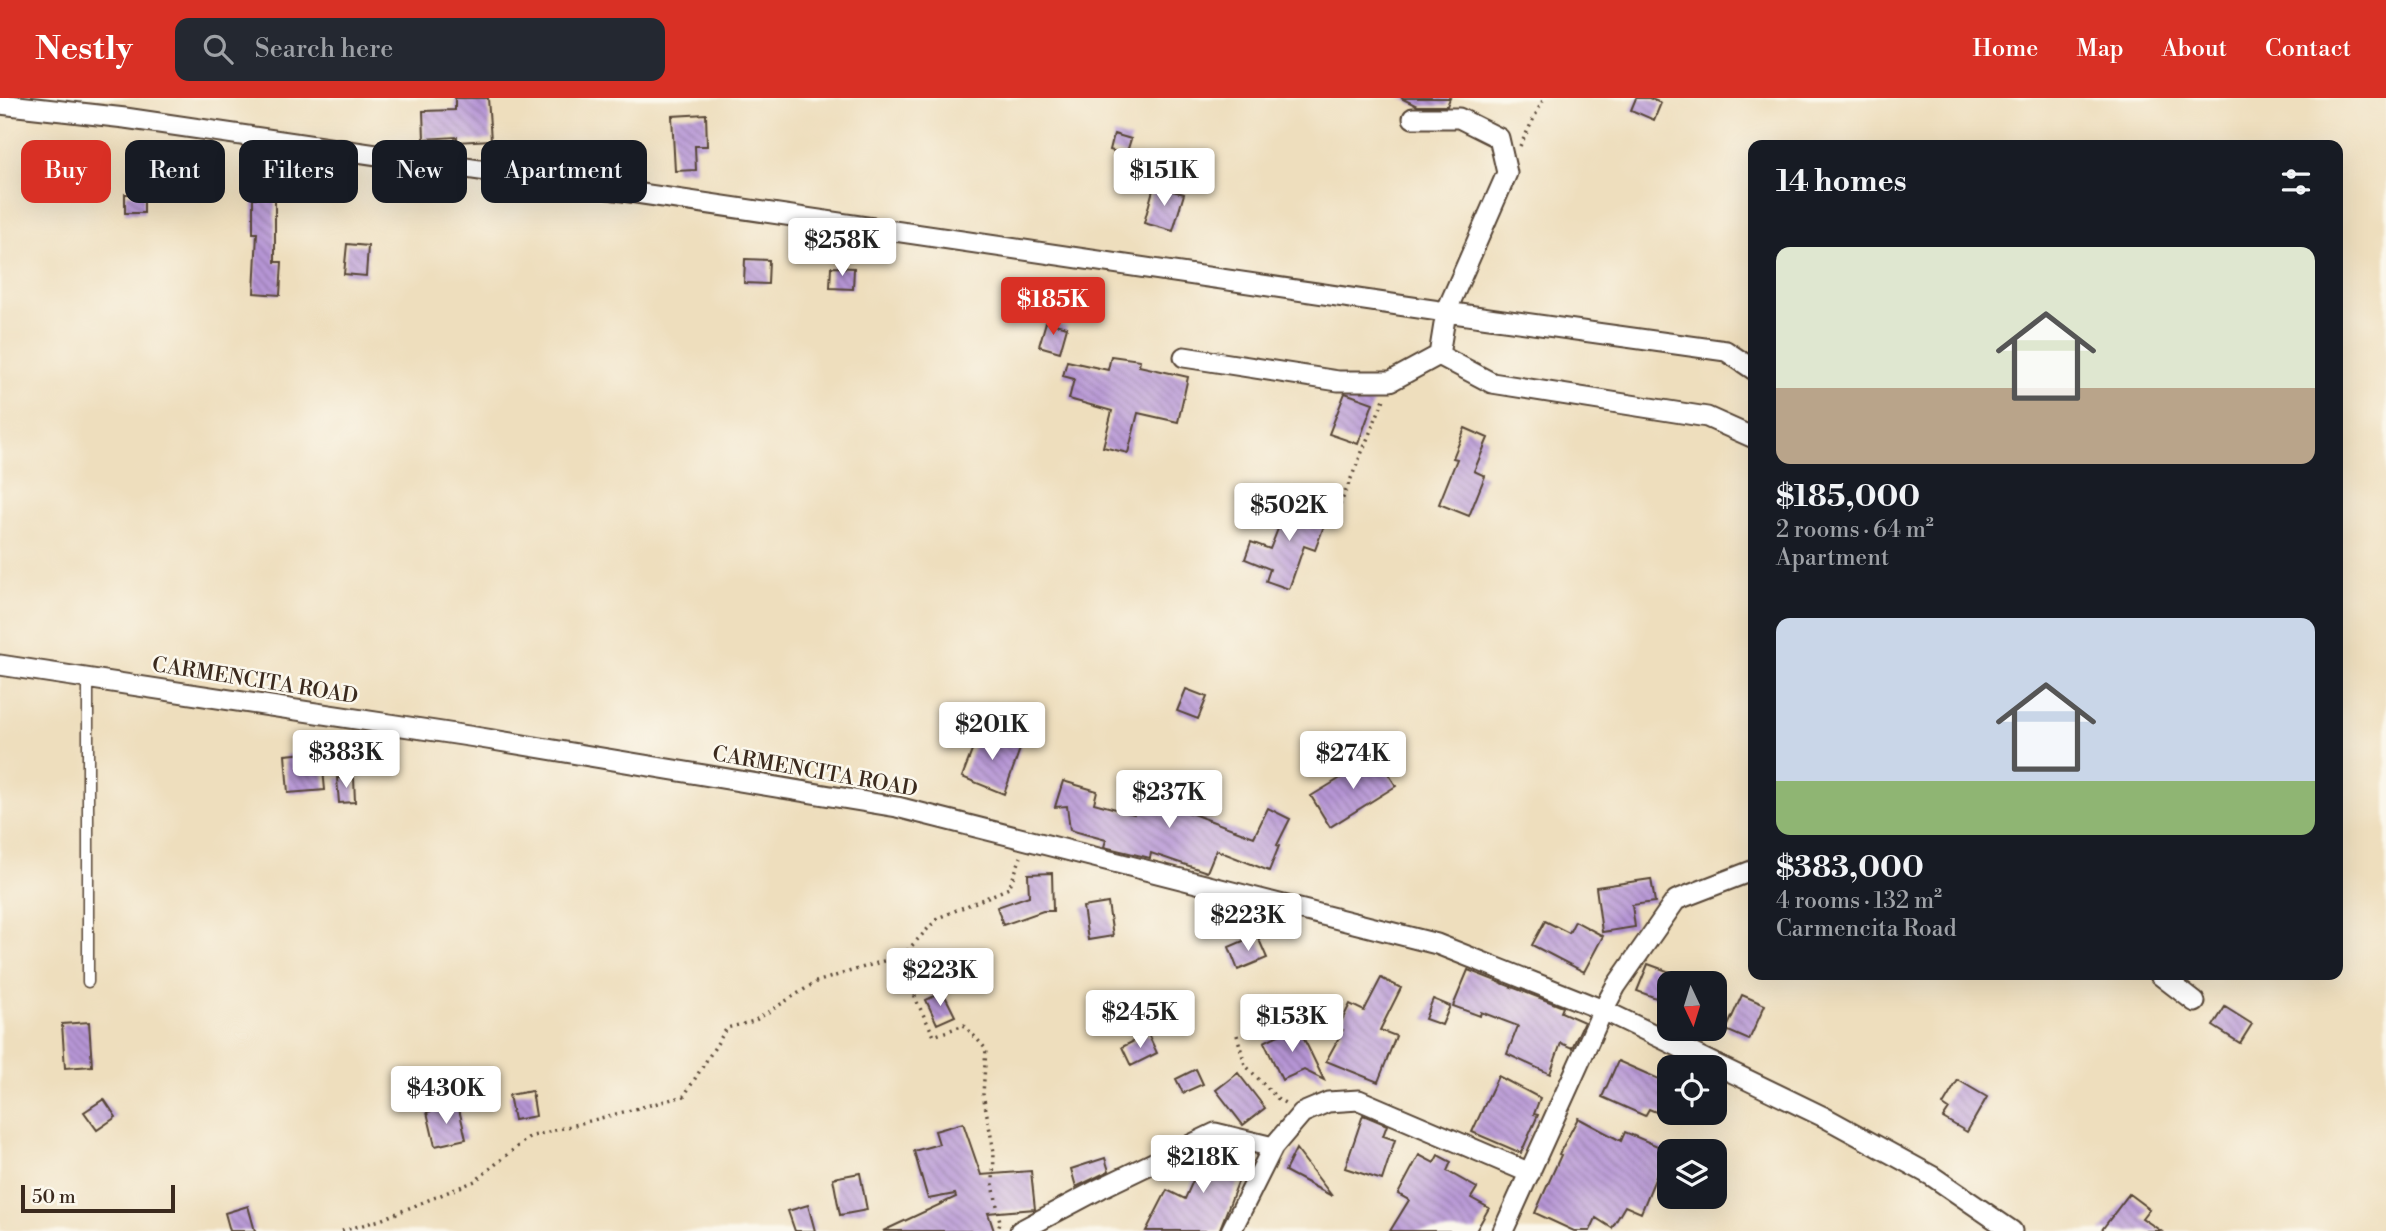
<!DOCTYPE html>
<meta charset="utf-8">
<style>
:root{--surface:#171b24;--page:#242831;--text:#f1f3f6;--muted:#9ea1a6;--accent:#d93025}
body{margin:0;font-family:"Libre Bodoni",serif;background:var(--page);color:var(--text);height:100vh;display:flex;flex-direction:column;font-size:26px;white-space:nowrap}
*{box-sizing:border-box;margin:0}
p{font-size:23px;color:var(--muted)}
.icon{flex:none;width:38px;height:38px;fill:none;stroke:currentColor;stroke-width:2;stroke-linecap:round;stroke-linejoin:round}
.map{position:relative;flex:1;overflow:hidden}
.side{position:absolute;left:1748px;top:42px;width:595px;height:840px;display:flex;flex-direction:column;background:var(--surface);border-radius:14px;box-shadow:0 7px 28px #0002}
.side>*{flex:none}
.banner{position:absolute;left:21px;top:42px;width:665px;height:63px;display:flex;gap:14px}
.needle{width:46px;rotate:176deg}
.buttons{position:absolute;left:1657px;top:873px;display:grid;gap:14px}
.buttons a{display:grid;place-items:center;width:70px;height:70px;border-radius:14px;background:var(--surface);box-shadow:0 7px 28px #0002;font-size:35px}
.scale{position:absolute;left:21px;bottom:18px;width:154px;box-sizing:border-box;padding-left:7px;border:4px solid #3b2a1e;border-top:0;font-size:19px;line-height:24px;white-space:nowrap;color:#3b2a1e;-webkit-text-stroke:5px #fbf7ec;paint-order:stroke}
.price{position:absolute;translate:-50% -60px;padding:0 16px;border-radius:7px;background:#fff;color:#222;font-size:23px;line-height:46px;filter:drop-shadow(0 2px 4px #0008)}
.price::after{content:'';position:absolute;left:50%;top:42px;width:21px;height:16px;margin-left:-10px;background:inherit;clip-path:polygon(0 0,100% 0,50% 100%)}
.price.selected{background:var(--accent);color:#fff}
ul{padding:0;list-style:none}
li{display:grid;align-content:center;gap:14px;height:371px;padding:0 28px}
li span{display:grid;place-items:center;height:217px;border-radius:14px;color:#555}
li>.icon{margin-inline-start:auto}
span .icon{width:126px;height:126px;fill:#fffc;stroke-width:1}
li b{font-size:30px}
h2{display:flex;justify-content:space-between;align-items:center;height:84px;padding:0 28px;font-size:30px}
.chip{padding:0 24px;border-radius:14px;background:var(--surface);box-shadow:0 7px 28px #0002;font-size:24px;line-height:63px}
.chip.selected{background:var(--accent);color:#fff}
header{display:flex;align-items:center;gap:42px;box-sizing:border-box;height:98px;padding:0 35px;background:var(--accent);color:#fff}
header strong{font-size:33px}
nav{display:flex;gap:38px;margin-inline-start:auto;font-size:24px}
.search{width:490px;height:63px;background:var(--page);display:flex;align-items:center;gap:18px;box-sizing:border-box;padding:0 24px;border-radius:14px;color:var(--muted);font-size:26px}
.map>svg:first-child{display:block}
.building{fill:url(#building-back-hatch)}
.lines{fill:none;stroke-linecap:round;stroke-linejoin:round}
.lane-casing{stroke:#564536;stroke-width:13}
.street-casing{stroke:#564536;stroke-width:23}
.path{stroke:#564536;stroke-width:3.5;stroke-dasharray:2 5;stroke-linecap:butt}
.lane{stroke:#fff;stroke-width:10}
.street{stroke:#fff;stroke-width:19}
.labels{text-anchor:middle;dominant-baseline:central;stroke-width:5;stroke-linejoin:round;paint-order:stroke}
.street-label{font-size:21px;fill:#3b2a1e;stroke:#fbf7ec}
</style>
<header>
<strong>Nestly</strong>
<div class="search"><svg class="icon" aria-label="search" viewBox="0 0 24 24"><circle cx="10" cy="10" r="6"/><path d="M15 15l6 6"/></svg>Search here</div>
<nav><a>Home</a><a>Map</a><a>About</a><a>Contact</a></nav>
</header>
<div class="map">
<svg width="2386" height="1133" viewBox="0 0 2386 1133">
<defs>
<pattern id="building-back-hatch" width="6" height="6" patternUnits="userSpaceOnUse" patternTransform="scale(1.75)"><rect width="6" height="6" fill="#b695d5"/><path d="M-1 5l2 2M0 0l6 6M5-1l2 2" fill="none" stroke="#957aac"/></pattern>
</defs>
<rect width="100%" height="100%" fill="#fbf7ec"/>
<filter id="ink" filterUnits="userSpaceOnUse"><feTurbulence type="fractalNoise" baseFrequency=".0143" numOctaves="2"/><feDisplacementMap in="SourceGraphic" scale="14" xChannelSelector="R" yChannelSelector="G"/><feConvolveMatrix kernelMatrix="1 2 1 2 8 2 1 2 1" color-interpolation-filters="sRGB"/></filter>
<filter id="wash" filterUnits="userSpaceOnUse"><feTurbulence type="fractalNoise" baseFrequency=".00686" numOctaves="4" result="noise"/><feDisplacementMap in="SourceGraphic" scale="28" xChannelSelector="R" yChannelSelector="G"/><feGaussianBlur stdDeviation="1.57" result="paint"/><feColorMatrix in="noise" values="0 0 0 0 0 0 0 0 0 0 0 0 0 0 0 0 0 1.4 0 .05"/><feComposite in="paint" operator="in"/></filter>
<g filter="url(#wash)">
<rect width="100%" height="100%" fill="#eedebd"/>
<g id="blocks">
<path class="building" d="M455 0H488L491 42 457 44V39L424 41 423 13 455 12Z
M1401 0H1450L1447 8H1417Z
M1636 0H1649L1661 5 1654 22 1631 12Z
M706 16 707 48H695L696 72 675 73 672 18Z
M1114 36 1131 41 1126 57 1110 52Z
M1154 88 1184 96 1173 133 1144 125Z
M125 96H144V115H125Z
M275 99V164H282L280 197 254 195 257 135H253V100Z
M347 146 368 148 366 178 344 176Z
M745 161 769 162 768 186 744 185Z
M831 169 854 170 853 191 830 190Z
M1046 224 1067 229 1060 254 1039 248Z
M1111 258 1140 262 1139 268 1188 279 1178 324 1138 315 1128 355 1103 349 1112 313 1069 301 1074 281 1063 278 1067 263 1108 272Z
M1345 295 1373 305 1358 346 1329 336Z
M1465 330 1488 340 1474 373 1485 378 1469 418 1439 406 1457 361 1453 360Z
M1289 403 1328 417 1315 452 1304 448 1289 491 1266 483 1270 471 1245 461 1251 444 1270 451Z
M1186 591 1207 599 1198 621 1177 613Z
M980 632 1021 648 1004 696 962 679Z
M307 655 309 661H322L325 692 288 695 285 657Z
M1377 658 1396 688 1330 729 1311 698Z
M337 680H354L355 704 339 705Z
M1063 683 1097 693 1094 705 1134 716 1142 689 1168 697 1166 706 1254 739 1268 710 1290 721 1277 747 1279 748 1269 773 1216 752 1207 774 1151 755 1150 760 1104 749 1106 742 1070 732 1067 708 1055 709Z
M1052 775 1053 813H1043L1003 827 997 809 1029 798 1028 776Z
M1651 781 1655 804 1632 807 1635 829 1602 834 1596 789Z
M1108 805 1113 838 1088 842 1083 809Z
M1545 823 1569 835 1575 823 1603 838 1584 874 1532 847Z
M1257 837 1267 860 1238 872 1229 849Z
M1648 866 1670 874V905L1637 893Z
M1468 872 1563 909 1561 914 1584 924 1572 950 1561 945 1550 976 1507 956 1518 928 1481 914 1480 918 1453 908Z
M1381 880 1401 890 1380 932 1396 938 1378 984 1326 963 1343 932 1338 930 1350 906 1364 913Z
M943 894 955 918 937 926 926 902Z
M1742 897 1765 907 1749 942 1726 932Z
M1433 901 1450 908 1442 927 1425 921Z
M2225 909 2252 926 2240 945 2213 928Z
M89 924 92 968 65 970 62 926Z
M1297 928 1308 949 1324 982 1304 972 1282 982 1264 944Z
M1148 936 1157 955 1131 968 1122 949Z
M1618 963 1670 986V1020L1649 1011 1645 1018 1602 999Z
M1196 971 1203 986 1183 995 1176 981Z
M1238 975 1265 1010 1243 1027 1216 992Z
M1498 978 1540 1000 1534 1016 1538 1017 1521 1055 1472 1034Z
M1958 982 1987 999 1967 1034 1943 1020 1949 1011 1943 1007Z
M532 993 536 1018 514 1022 509 997Z
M104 1001 116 1019 97 1032 84 1014Z
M458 1007 466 1041 435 1048 427 1014Z
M1363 1017 1387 1027 1383 1038 1395 1042 1382 1082 1345 1070Z
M1578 1020 1621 1043 1625 1034 1667 1052 1641 1115 1625 1108 1612 1130 1596 1120 1590 1133H1574L1535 1115 1561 1057 1559 1056Z
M963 1025 981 1077 1031 1073 1035 1111 988 1115 994 1133H883L956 1099 955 1096 928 1101 914 1053 939 1046 935 1033Z
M1216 1048 1249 1056 1219 1133H1146L1167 1092 1185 1101 1206 1053 1209 1054Z
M1296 1051 1332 1098 1285 1073Z
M1419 1057 1434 1065 1438 1057 1451 1064 1447 1073 1477 1090 1471 1100 1489 1110 1476 1133H1390L1409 1102 1398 1096Z
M1105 1060 1109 1073 1076 1089 1071 1071Z
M860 1075 867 1112 840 1117 833 1080Z
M2129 1096 2149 1111 2142 1120 2161 1133H2101Z
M808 1107 815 1133H795L788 1113Z
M248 1108 255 1133H230L225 1115Z"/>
</g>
</g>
<g filter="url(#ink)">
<use href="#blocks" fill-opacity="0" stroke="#564536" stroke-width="2"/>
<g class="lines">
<g class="lane-casing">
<path id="lane" d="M88 581V884"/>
</g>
<g class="street-casing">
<path id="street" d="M0 6 125 20 1446 214 1439 257 1492 285 1707 319 1754 340
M1413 20H1459L1499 40 1507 75 1446 214 1726 253 1754 272
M1184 259 1338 283H1391L1439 257
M0 567 475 639 897 709 1437 846 1603 912 1824 1019 1932 1078 2012 1133
M2160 877 2195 904
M1020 1133 1101 1090 1215 1035 1273 1049
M1231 1133 1273 1049 1302 1015 1328 1004 1359 1002 1530 1075
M1503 1133 1603 912 1616 888 1676 802 1754 772"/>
</g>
<path class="path" d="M1520 48 1544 0
M1340 407 1384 301
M903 857 916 902 934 938 964 927 986 951 983 996 994 1054 993 1086 1000 1124 998 1133
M1237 937 1245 967 1277 1000 1285 1005
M342 1133 380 1122 475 1083 529 1039 684 998 727 930 754 923 816 884 903 857 938 820 1009 790 1021 759"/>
<use href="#lane" class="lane"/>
<use href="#street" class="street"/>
</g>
</g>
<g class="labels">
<g class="street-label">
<text transform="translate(255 583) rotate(9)">CARMENCITA ROAD</text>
<text transform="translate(815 674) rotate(10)">CARMENCITA ROAD</text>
</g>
</g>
</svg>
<div class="buttons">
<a><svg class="needle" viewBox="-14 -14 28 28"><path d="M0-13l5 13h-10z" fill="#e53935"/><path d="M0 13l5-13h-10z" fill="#9ea1a6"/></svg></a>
<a><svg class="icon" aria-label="locate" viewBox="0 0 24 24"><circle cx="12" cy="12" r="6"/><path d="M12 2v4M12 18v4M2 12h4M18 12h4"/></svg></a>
<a><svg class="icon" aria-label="layers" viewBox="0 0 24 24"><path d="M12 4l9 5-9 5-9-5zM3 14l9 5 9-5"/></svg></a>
</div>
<div class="scale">50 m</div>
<b class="price" style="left:1164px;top:110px">$151K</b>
<b class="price" style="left:842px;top:180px">$258K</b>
<b class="price selected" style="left:1053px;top:239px">$185K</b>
<b class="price" style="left:1289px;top:445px">$502K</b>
<b class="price" style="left:992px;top:664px">$201K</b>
<b class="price" style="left:346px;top:692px">$383K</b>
<b class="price" style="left:1353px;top:693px">$274K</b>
<b class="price" style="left:1169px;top:732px">$237K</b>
<b class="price" style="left:1248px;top:855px">$223K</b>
<b class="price" style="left:940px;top:910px">$223K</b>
<b class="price" style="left:1140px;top:952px">$245K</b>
<b class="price" style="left:1292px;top:956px">$153K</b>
<b class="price" style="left:446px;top:1028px">$430K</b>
<b class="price" style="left:1203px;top:1097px">$218K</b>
<div class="banner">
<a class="chip selected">Buy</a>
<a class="chip">Rent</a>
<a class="chip">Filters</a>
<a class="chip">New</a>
<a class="chip">Apartment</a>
</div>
<section class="side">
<h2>14 homes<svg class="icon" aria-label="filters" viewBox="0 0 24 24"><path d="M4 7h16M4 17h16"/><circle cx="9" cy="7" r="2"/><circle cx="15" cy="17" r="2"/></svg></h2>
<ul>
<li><span style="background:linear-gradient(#dfe7d0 65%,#b9a48a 0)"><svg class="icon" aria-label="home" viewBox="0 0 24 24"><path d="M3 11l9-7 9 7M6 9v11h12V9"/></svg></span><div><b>$185,000</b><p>2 rooms · 64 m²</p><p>Apartment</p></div></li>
<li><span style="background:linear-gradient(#c9d6e8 75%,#8fb573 0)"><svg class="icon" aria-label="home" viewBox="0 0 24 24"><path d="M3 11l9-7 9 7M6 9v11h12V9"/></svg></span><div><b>$383,000</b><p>4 rooms · 132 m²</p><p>Carmencita Road</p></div></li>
</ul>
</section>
</div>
